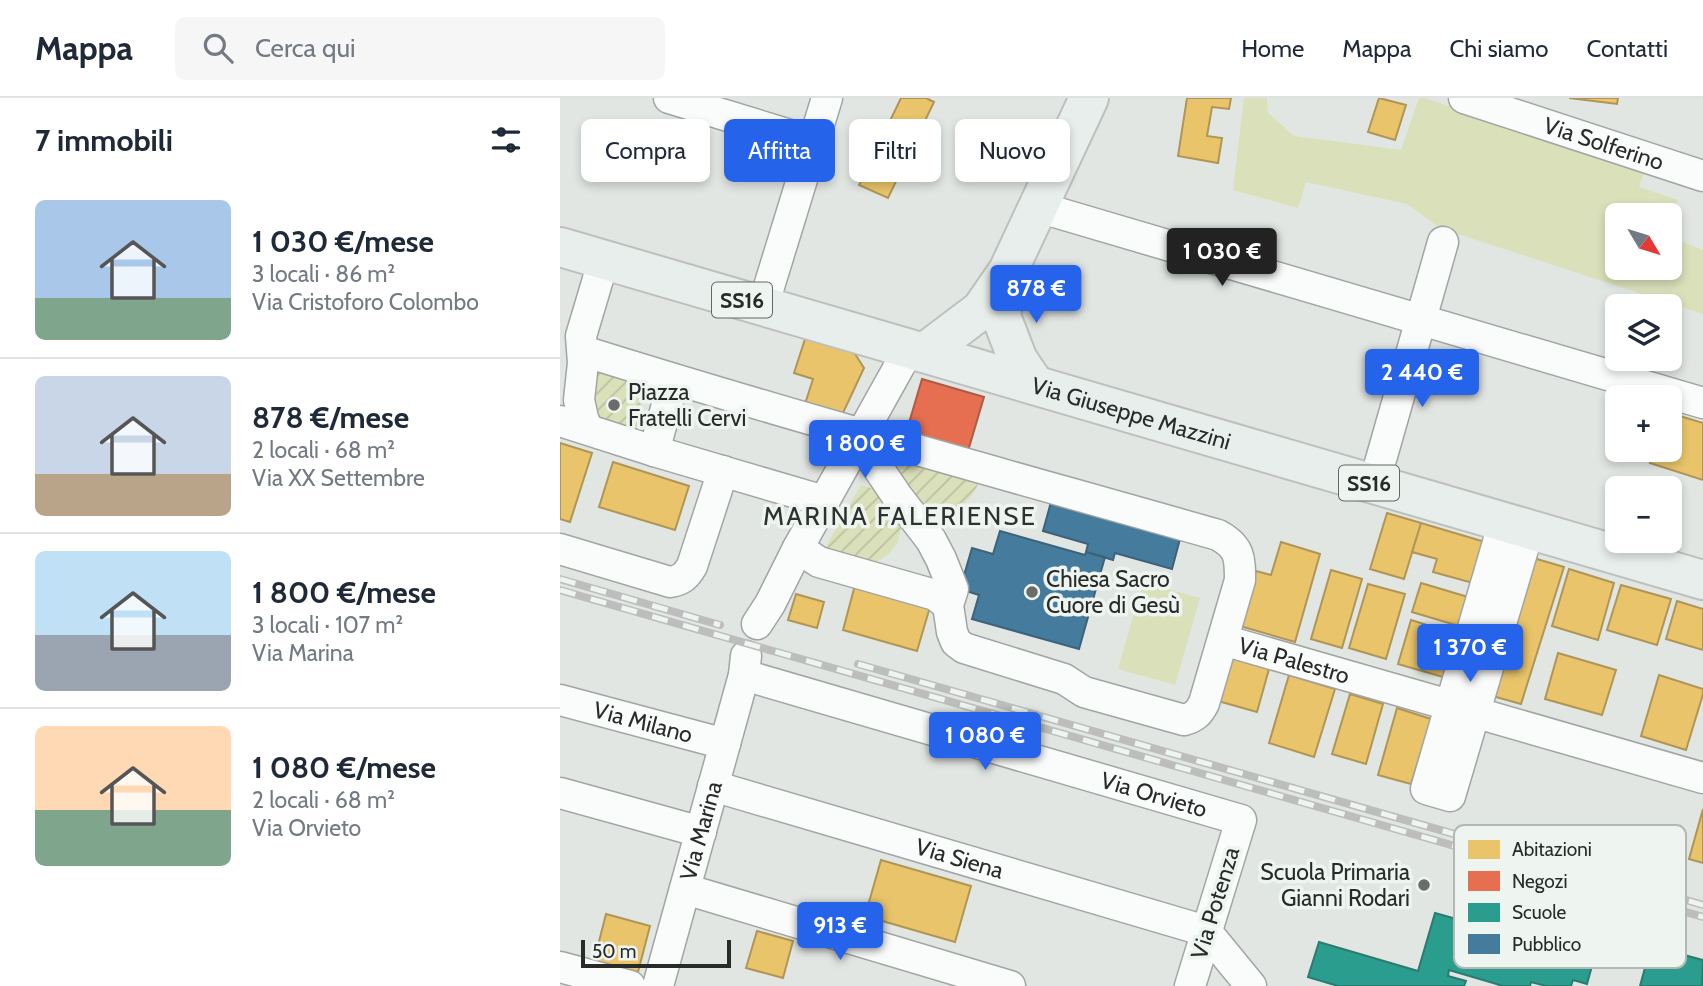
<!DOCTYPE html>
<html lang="it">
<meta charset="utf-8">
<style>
:root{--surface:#fff;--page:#f6f6f7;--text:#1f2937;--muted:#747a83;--line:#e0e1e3;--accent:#2563eb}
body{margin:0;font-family:Cabin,sans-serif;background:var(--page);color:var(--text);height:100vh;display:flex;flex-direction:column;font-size:26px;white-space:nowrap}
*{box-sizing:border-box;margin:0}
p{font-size:23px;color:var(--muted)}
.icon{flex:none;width:38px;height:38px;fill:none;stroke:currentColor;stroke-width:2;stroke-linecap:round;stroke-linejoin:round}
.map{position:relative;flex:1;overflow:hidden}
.drawer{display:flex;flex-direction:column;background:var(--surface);width:560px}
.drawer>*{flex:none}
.banner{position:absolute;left:21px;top:21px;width:665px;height:63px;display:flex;gap:14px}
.needle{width:46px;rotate:128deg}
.buttons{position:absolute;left:1045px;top:105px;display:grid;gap:14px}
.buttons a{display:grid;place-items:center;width:77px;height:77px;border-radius:10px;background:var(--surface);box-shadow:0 4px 10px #0003;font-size:35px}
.scale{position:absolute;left:21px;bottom:18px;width:150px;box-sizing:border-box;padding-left:7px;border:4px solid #292b29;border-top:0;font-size:19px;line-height:24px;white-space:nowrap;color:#292b29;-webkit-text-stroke:5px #eef4ef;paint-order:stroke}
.price{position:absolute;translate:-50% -60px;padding:0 16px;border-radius:7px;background:var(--accent);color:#fff;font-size:23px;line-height:46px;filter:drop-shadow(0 2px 4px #0008)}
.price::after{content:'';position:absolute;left:50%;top:42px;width:21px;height:16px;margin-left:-10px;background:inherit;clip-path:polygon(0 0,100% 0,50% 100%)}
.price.selected{background:#222;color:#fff}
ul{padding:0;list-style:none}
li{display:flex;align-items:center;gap:21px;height:175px;padding:0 35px}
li+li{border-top:2px solid var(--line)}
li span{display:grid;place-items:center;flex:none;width:196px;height:140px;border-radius:10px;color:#555}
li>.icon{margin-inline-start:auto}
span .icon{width:84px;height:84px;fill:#fffc;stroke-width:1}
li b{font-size:30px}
h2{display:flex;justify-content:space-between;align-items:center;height:84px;padding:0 35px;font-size:30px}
.tag{padding:0 24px;border-radius:10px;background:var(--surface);box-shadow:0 4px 10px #0003;font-size:24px;line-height:63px}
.tag.selected{background:var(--accent);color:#fff}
header{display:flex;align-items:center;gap:42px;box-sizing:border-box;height:98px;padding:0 35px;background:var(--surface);border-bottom:2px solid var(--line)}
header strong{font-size:33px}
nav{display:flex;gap:38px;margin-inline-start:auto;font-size:24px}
.search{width:490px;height:63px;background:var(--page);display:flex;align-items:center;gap:18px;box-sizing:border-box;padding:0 24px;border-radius:10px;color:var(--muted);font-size:26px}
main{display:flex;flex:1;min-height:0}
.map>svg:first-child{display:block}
.park{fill:#dae0ba}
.garden{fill:url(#garden-furrows)}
.homes{fill:#e9c46a;stroke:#af9656;stroke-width:2}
.shops{fill:#e76f51;stroke:#ae5b45;stroke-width:2}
.schools{fill:#2a9d8f;stroke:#2a7b70;stroke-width:2}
.public{fill:#457b9d;stroke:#3d637a;stroke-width:2}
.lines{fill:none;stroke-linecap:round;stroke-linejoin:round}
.minor-casing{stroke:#a2a5a3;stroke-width:33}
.major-casing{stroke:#bec0be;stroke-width:42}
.minor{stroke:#fafbfb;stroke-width:30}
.major{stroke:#e8eeeb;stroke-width:38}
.rail-casing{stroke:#bcbdbc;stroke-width:8}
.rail{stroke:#eef4ef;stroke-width:5;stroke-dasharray:16;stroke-linecap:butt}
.poi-dot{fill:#696c6a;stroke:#eef4ef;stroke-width:2.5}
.labels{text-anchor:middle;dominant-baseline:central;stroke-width:7;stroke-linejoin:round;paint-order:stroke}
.shield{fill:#eef4ef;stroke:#646764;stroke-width:2}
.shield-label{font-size:21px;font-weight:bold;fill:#292b29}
.street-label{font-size:23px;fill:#292b29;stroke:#eef4ef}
.poi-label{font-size:23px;fill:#292b29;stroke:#eef4ef;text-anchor:start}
.quarter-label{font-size:26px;letter-spacing:2px;fill:#2d322e;stroke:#eef4ef}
.key{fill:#eef4ef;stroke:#b3b8b4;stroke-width:2}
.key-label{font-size:19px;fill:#292b29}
</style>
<header>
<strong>Mappa</strong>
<div class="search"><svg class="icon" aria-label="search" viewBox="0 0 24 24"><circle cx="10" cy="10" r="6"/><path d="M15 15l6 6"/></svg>Cerca qui</div>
<nav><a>Home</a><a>Mappa</a><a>Chi siamo</a><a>Contatti</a></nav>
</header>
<main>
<section class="drawer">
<h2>7 immobili<svg class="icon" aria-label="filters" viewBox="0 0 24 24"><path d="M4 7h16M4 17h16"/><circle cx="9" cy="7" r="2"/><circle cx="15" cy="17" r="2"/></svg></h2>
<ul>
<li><span style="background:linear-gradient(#a9c7e8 70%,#7fa58c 0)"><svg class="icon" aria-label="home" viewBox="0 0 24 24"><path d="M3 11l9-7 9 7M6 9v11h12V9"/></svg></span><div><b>1 030 €/mese</b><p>3 locali · 86 m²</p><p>Via Cristoforo Colombo</p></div></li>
<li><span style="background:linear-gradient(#c9d6e8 70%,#b9a48a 0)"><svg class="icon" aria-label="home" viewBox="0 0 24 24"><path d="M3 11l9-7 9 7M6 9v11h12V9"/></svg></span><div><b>878 €/mese</b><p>2 locali · 68 m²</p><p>Via XX Settembre</p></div></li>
<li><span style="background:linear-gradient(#bfe0f5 60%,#9aa5b1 0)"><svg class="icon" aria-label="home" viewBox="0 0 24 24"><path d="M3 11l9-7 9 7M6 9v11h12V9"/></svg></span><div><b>1 800 €/mese</b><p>3 locali · 107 m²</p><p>Via Marina</p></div></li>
<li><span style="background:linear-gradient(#ffd9b3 60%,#7fa58c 0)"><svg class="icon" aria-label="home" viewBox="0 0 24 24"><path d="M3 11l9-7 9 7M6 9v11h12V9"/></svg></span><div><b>1 080 €/mese</b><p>2 locali · 68 m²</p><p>Via Orvieto</p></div></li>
</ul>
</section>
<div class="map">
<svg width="1143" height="888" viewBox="0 0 1143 888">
<defs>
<pattern id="garden-furrows" width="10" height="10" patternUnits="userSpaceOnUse" patternTransform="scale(1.75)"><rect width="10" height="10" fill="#dae0ba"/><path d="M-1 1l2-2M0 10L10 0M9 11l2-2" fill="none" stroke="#bbc0a0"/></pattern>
</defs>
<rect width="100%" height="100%" fill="#e1e6e2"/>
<path class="park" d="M684 0H707L708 15 734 38 841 52 859 0H865L1084 75 1079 89 1118 102 1110 130V117H1057V170H1110V139L1143 152V216L880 130 847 106 746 84 738 110 673 92Z
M583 484 640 500 615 587 558 571Z"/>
<path class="garden" d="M23 265 89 285 77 324 86 339 23 320Z
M332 352 421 378C413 405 393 418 365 416L329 369Z
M301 387 321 393 342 426 338 444 329 456 305 471 261 457Z"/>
<path class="homes" d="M341 0H366L374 4 328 100 299 87Z
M627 0H671L669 11 652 9 647 38 662 40 658 65 618 58Z
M819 0 846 7 835 42 808 34Z
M1009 0H1058L1057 6Z
M246 238 292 251 304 270 282 317 245 306 253 281 234 275Z
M1110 315 1143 325V382L1090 365 1094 352H1110Z
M0 345 32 355 10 424 0 421Z
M53 364 129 388 115 432 39 409Z
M827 415 861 425 844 481 810 471Z
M861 425 925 444 913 485 873 474 877 461 852 454Z
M721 444 760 456 735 544 680 528 696 473 711 477Z
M970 459 1004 469 961 606 929 597Z
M1009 471 1054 485 1038 542 992 528Z
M771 472 802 481 782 550 751 541Z
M861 485 908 499 899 528 852 514Z
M808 486 845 496 826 561 789 550Z
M295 487 370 509 357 553 283 532Z
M1061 487 1111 501 1097 547 1047 532Z
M236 496 264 504 257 530 228 522Z
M1117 503 1143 511V552L1106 541Z
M851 522 896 536 883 579 838 566Z
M998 555 1056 572 1042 617 985 601Z
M671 560 709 571 697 614 658 603Z
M729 577 775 591 754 659 709 645Z
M1099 577 1143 591V596L1126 652 1081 638Z
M790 596 823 606 806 666 772 656Z
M837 610 871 621 851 686 818 677Z
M1143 711V765L1129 761Z
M321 762 411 788 395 844 305 818Z
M46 816 90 828 78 874 34 863Z
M197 833 233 843 223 880 186 870Z"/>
<path class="shops" d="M362 281 424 299 408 353 346 335Z"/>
<path class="schools" d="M875 815 900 822 897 833 931 843 935 828 1035 857 1027 886 1013 882 1011 888H986L971 884 970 888H939L940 887 889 872 888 878 906 883 904 888H778L748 879 759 844 858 873Z
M1091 848 1143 862 1142 888H1080Z"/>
<path class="public" d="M491 404 620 441 612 471 555 455 553 462 526 454 528 446 483 433Z
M440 433 525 457 526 454 545 459 519 551 412 521 419 497 400 491 412 450 433 456Z"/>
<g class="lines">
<g class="minor-casing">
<g id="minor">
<path d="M109 0 253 44"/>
<path id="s1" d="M904 0 1143 78"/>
<path d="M478 109 1143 305"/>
<path d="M203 208 267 0"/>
<path d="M23 253C234 319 447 377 658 437 680 449 680 460 680 482L644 605C639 615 635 619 624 622L524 594 504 581 404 550 396 544 392 534 388 507 393 491 381 461 371 442 337 398 314 364 302 335"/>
<path d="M0 323 94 353 264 403"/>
<path d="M27 331 23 320 19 302 23 265 21 238 44 161"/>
<path d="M94 353 114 282"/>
<path d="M814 386 883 144"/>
<path d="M944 424 866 691 890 698 969 431"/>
<path d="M238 450 259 464 375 497 388 507"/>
<path d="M0 451 110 484C122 482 126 478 132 468L163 373"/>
<path d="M197 526 210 506 238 450 349 251"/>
<path id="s2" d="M663 542 1143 680"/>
<path id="s3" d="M184 577 681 722 630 888"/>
<path id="s4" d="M0 602 165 646"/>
<path id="s5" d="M153 688 646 833 691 888"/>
<path d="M0 695 141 734"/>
<path d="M125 791 450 888"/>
<path d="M0 869 70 888"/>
<path id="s6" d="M98 888 184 577 186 558"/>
</g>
</g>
<g class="major-casing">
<g id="major">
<path id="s7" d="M0 149 1143 482"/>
<path d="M448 175 441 218 458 262 475 287"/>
<path d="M364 255 421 212 448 173 529 0"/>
</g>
</g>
<use href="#minor" class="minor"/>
<use href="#major" class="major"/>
<g class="rail-casing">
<path id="rail" d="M0 481 160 527
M0 492 1143 819
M298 566 1143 807"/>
</g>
<use href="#rail" class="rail"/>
</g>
<g class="poi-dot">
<circle cx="54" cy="307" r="7"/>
<circle cx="472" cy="494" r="7"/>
<circle cx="864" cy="787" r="7"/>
</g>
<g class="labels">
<g class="shield">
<rect x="152" y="184.5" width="60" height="35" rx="5"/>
<rect x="779" y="367.5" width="60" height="35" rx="5"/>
</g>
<g class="shield-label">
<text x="182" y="202">SS16</text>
<text x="809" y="385">SS16</text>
</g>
<g class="street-label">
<text stroke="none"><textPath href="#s1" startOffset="147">Via Solferino</textPath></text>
<text stroke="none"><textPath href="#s7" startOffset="595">Via Giuseppe Mazzini</textPath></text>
<text stroke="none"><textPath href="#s2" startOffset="74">Via Palestro</textPath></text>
<text stroke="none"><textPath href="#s4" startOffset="86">Via Milano</textPath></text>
<text stroke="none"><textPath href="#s3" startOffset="427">Via Orvieto</textPath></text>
<text stroke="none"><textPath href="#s6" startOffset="161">Via Marina</textPath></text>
<text stroke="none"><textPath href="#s5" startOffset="257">Via Siena</textPath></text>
<text transform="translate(655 805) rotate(-73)">Via Potenza</text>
</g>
<g class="poi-label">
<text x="68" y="294">Piazza<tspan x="68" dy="26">Fratelli Cervi</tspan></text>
<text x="486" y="481">Chiesa Sacro<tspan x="486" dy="26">Cuore di Gesù</tspan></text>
<text x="850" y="774" text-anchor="end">Scuola Primaria<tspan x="850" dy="26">Gianni Rodari</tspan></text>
</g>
<g class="quarter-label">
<text x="340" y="418">MARINA FALERIENSE</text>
</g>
</g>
<rect x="894" y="727" width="232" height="143" rx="10" class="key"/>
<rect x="908" y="742" width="32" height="19" fill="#e9c46a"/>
<rect x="908" y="773" width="32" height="20" fill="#e76f51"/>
<rect x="908" y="805" width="32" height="19" fill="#2a9d8f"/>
<rect x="908" y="836" width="32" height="20" fill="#457b9d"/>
<g class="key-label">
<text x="952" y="758">Abitazioni</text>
<text x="952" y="790">Negozi</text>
<text x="952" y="821">Scuole</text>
<text x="952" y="853">Pubblico</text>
</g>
</svg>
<div class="buttons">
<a><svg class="needle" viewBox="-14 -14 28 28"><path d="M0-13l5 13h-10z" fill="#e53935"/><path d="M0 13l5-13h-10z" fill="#747a83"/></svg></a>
<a><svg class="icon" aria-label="layers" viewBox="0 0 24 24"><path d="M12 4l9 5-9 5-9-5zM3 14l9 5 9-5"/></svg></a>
<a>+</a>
<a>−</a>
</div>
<div class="scale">50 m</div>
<b class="price selected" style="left:662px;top:190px">1 030 €</b>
<b class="price" style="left:476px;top:227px">878 €</b>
<b class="price" style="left:862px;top:311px">2 440 €</b>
<b class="price" style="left:305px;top:382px">1 800 €</b>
<b class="price" style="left:910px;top:586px">1 370 €</b>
<b class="price" style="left:425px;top:674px">1 080 €</b>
<b class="price" style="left:280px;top:864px">913 €</b>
<div class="banner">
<a class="tag">Compra</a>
<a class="tag selected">Affitta</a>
<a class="tag">Filtri</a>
<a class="tag">Nuovo</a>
</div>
</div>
</main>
